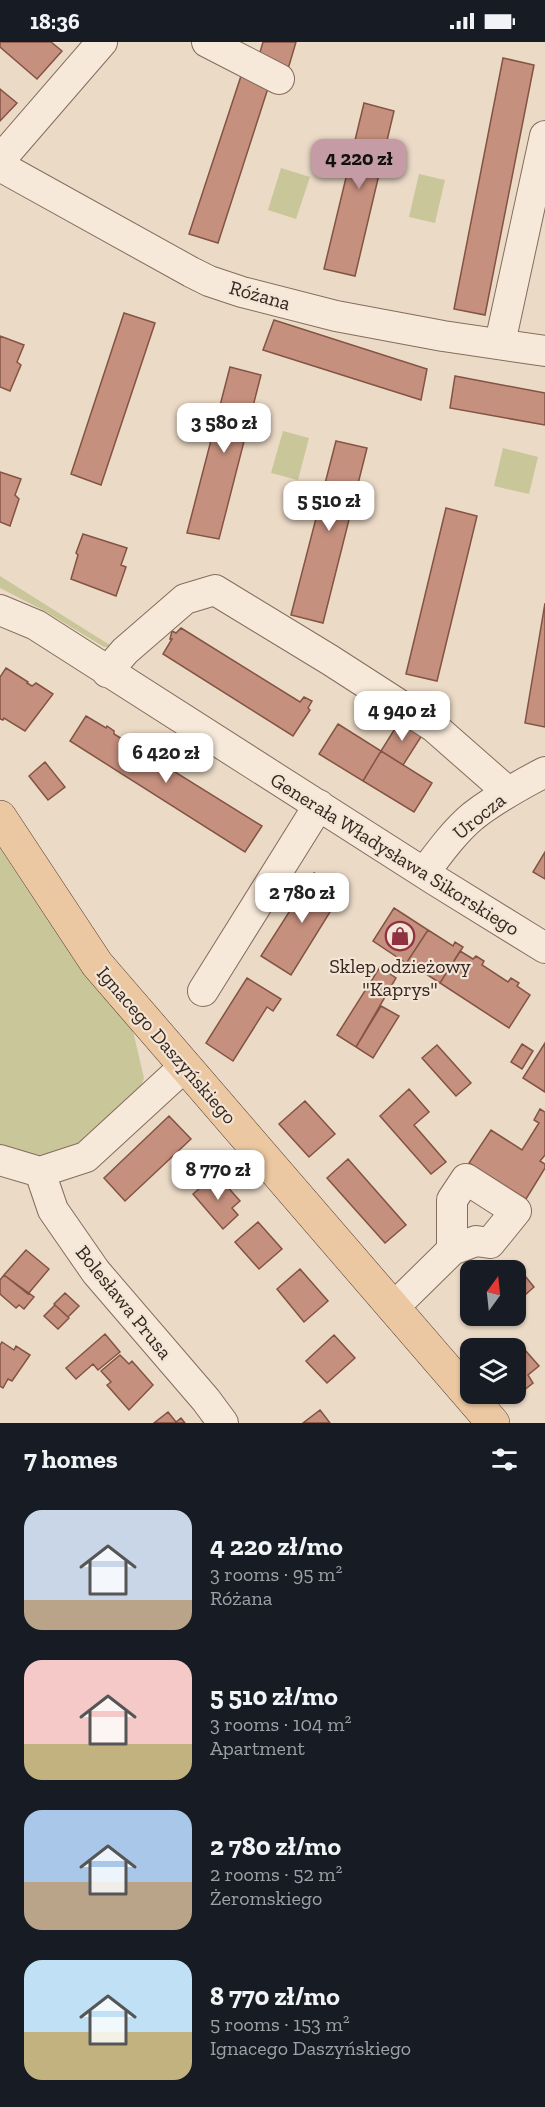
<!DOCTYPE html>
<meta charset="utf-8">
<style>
:root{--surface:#171b24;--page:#20242c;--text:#f1f3f6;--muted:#9ea1a6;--accent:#c59ca5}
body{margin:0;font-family:"Zilla Slab",serif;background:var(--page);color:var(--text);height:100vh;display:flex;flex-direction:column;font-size:22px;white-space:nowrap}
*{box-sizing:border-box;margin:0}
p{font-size:20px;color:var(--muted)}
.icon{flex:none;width:33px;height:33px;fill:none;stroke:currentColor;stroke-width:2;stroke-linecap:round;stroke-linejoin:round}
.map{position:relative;height:1381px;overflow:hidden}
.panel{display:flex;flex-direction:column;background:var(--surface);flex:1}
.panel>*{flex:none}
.needle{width:39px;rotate:15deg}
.fabs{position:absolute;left:460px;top:1218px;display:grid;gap:12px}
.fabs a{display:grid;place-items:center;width:66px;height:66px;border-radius:12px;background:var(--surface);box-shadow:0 2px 4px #0004;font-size:30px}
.price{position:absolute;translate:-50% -51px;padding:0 14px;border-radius:12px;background:#fff;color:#222;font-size:20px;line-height:39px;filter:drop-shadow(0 2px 3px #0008)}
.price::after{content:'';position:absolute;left:50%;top:36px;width:18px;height:14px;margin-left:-9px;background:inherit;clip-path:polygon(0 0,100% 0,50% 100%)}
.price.active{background:var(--accent);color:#111}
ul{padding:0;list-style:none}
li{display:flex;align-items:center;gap:18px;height:150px;padding:0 24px}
li span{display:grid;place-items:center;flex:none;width:168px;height:120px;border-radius:18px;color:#555}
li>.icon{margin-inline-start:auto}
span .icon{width:72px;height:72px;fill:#fffc;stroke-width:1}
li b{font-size:26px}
h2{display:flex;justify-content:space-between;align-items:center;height:72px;padding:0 24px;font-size:26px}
.status{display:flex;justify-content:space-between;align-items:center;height:42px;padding:0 30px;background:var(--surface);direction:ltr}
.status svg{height:16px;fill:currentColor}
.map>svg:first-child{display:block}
.green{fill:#c9c69a}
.building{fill:#c6907e;stroke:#835344;stroke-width:1.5}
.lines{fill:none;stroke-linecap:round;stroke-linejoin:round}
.minor-casing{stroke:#856c5d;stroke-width:32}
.major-casing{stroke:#533b31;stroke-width:34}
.minor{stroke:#f6e9d9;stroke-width:30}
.major{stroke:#ebc8a1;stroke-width:33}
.labels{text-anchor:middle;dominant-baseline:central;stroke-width:4.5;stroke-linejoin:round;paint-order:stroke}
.street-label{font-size:20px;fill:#362720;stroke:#f3e5d5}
.poi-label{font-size:20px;fill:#362720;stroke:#f3e5d5}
</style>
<div class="status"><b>18:36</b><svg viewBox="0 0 49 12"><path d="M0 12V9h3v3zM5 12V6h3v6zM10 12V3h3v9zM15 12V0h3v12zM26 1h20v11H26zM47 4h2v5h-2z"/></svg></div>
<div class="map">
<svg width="545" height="1381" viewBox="0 0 545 1381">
<rect width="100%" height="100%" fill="#ebdac6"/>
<path class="green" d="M281 126 310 135 296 177 268 168Z
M419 132 445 138 435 181 409 175Z
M283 389 309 396 298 438 271 431Z
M503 406 538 415 529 452 494 444Z
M0 534 113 605H104L43 568 0 546Z
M0 802 133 989 144 1036 137 1055 90 1104 63 1112 32 1113 0 1108Z"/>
<path class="building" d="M0 0H51L62 9 37 37 0 5Z
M263 0H296L288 27 258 17Z
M503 16 534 23 485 273 454 267Z
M242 31 270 40 218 201 189 192Z
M0 47 17 61 0 79Z
M364 61 394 69 355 234 324 227Z
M124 271 155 281 101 443 71 432Z
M274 278 427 327 421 358 263 308Z
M0 294 24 303 17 320 21 323 10 349 0 345Z
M230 325 261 333 219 497 187 491Z
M455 334 545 351V383L450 366Z
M336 399 367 406 323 581 291 573Z
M0 430 21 437 15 453 19 457 10 484 0 480Z
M446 466 477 474 437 639 406 632Z
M83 492 127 506 121 523 126 525 116 554 71 537 78 513 76 511Z
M545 561V685L525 681Z
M181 586 300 660 304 655 312 659 308 666 310 668 293 694 163 612 172 597H170L172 589 176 591Z
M6 626 28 640 27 641 32 644 36 641 53 652 25 689 4 676 3 678 0 677V635Z
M86 674 106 686 107 684 114 689V692L262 784 245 810 70 699Z
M401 677 424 690 403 723 381 709Z
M338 682 381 709 363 739 319 712Z
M381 709 432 741 414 770 363 739Z
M45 720 65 745 48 758 29 734Z
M545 810V837L533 830Z
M314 831 343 849 291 933 261 914Z
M394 866 428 888 407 920 411 923H409L373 899Z
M428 888 453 904 455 900 463 905 440 941 407 920Z
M460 909 473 917 476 914 484 919 482 923 508 940 511 936 519 941 517 944 530 953 509 986 440 941Z
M380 925 396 936 356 1005 337 993Z
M247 936 281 957 273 969 267 965 233 1019 206 1001Z
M381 964 399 974 373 1016 356 1005Z
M545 1001V1050L523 1036Z
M522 1002 533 1009 522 1027 511 1020Z
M437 1003 471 1041 456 1054 422 1016Z
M409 1047 429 1070 414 1083 446 1120 431 1132 380 1074Z
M305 1059 335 1092 309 1115 279 1082Z
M540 1067 545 1070V1113L540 1119 545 1122V1126L526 1157 469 1121 491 1088 522 1108 539 1081 534 1078Z
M169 1074 191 1097 125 1159 104 1136Z
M348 1117 406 1183 385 1201 327 1136Z
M216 1132 240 1159 232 1166 238 1173 223 1187 193 1152Z
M258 1180 282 1207 259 1227 235 1200Z
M26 1208 49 1227 28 1252 4 1233Z
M300 1227 328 1259 304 1280 277 1247Z
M521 1229 534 1245 516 1261V1233Z
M4 1233 34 1255 24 1267 19 1263 16 1266 0 1252V1238Z
M65 1251 79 1264 68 1275 54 1262Z
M55 1263 69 1276 58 1287 44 1274Z
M105 1292 120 1310 98 1328 93 1322 76 1337 66 1326Z
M334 1293 355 1316 327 1341 306 1319Z
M2 1300 14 1308 16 1304 30 1313 12 1339 8 1337 3 1346 0 1344V1303Z
M518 1300 539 1324 528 1333 533 1341 523 1349 517 1342 516 1344V1306H511Z
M120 1313 129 1322 132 1319 153 1343 129 1368 107 1343 111 1340 101 1329Z
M320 1368 330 1381H303Z
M168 1370 176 1380 181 1376 185 1381H154Z"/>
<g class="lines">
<g class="minor-casing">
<path id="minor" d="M207 0 279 37
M0 118 102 0
M0 124 191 230 209 239 242 250 336 274 443 294 545 309
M500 301 545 94
M0 568 36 583 435 838 545 906
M107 630 125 609 185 557 215 548 330 618 434 685 508 750
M424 831C439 811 454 790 473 774 495 757 520 743 545 730
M203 949 319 763
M0 1118 40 1130 86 1115 185 1024
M40 1130 53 1168 96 1230 206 1358 223 1381
M393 1266 452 1208 476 1199 490 1201 516 1169 466 1137 452 1158V1208"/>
</g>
<g class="major-casing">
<path id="major" d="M0 775 97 922 493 1381"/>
</g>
<use href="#minor" class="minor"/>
<use href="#major" class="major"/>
</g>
<defs>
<g id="shop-ring" transform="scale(1.5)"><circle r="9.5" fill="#f3e5d5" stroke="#903142" stroke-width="1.5"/><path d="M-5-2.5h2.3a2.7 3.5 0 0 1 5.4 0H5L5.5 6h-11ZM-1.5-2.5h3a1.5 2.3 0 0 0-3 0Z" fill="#903142"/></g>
</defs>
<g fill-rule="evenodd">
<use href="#shop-ring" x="400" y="894"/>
</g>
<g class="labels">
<g class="street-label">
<text transform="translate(260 253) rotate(16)">Różana</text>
<text transform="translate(479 774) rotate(-39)">Urocza</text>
<text transform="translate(395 812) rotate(32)">Generała Władysława Sikorskiego</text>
<text transform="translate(167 1003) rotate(49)">Ignacego Daszyńskiego</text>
<text transform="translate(124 1260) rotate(51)">Bolesława Prusa</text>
</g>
<g class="poi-label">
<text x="400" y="924">Sklep odzieżowy<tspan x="400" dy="23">"Kaprys"</tspan></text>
</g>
</g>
</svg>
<div class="fabs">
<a><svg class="needle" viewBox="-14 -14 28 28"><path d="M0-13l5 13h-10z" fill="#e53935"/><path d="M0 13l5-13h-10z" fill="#9ea1a6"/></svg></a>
<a><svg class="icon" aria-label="layers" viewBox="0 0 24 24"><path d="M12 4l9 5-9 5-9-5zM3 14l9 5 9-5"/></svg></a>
</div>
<b class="price active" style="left:359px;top:148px">4 220 zł</b>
<b class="price" style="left:224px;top:412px">3 580 zł</b>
<b class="price" style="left:329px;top:490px">5 510 zł</b>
<b class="price" style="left:402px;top:700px">4 940 zł</b>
<b class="price" style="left:166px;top:742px">6 420 zł</b>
<b class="price" style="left:302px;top:882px">2 780 zł</b>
<b class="price" style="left:218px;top:1159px">8 770 zł</b>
</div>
<section class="panel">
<h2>7 homes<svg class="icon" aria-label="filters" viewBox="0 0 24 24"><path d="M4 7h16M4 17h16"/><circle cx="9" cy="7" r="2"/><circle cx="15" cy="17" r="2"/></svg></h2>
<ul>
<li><span style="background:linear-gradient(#c9d6e8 75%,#b9a48a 0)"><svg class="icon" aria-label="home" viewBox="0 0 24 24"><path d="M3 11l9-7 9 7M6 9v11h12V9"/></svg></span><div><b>4 220 zł/mo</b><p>3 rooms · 95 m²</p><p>Różana</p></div></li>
<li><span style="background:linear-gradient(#f6c9c9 70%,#c2b280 0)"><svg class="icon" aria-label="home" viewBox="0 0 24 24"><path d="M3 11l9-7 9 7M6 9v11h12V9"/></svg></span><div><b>5 510 zł/mo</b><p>3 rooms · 104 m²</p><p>Apartment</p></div></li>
<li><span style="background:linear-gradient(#a9c7e8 60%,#b9a48a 0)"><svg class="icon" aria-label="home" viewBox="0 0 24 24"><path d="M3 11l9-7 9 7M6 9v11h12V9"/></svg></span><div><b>2 780 zł/mo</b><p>2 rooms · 52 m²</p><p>Żeromskiego</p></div></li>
<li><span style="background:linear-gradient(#bfe0f5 60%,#c2b280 0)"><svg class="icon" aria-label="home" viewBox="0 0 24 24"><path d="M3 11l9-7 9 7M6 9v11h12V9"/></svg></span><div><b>8 770 zł/mo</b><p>5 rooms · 153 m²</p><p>Ignacego Daszyńskiego</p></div></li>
</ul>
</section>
